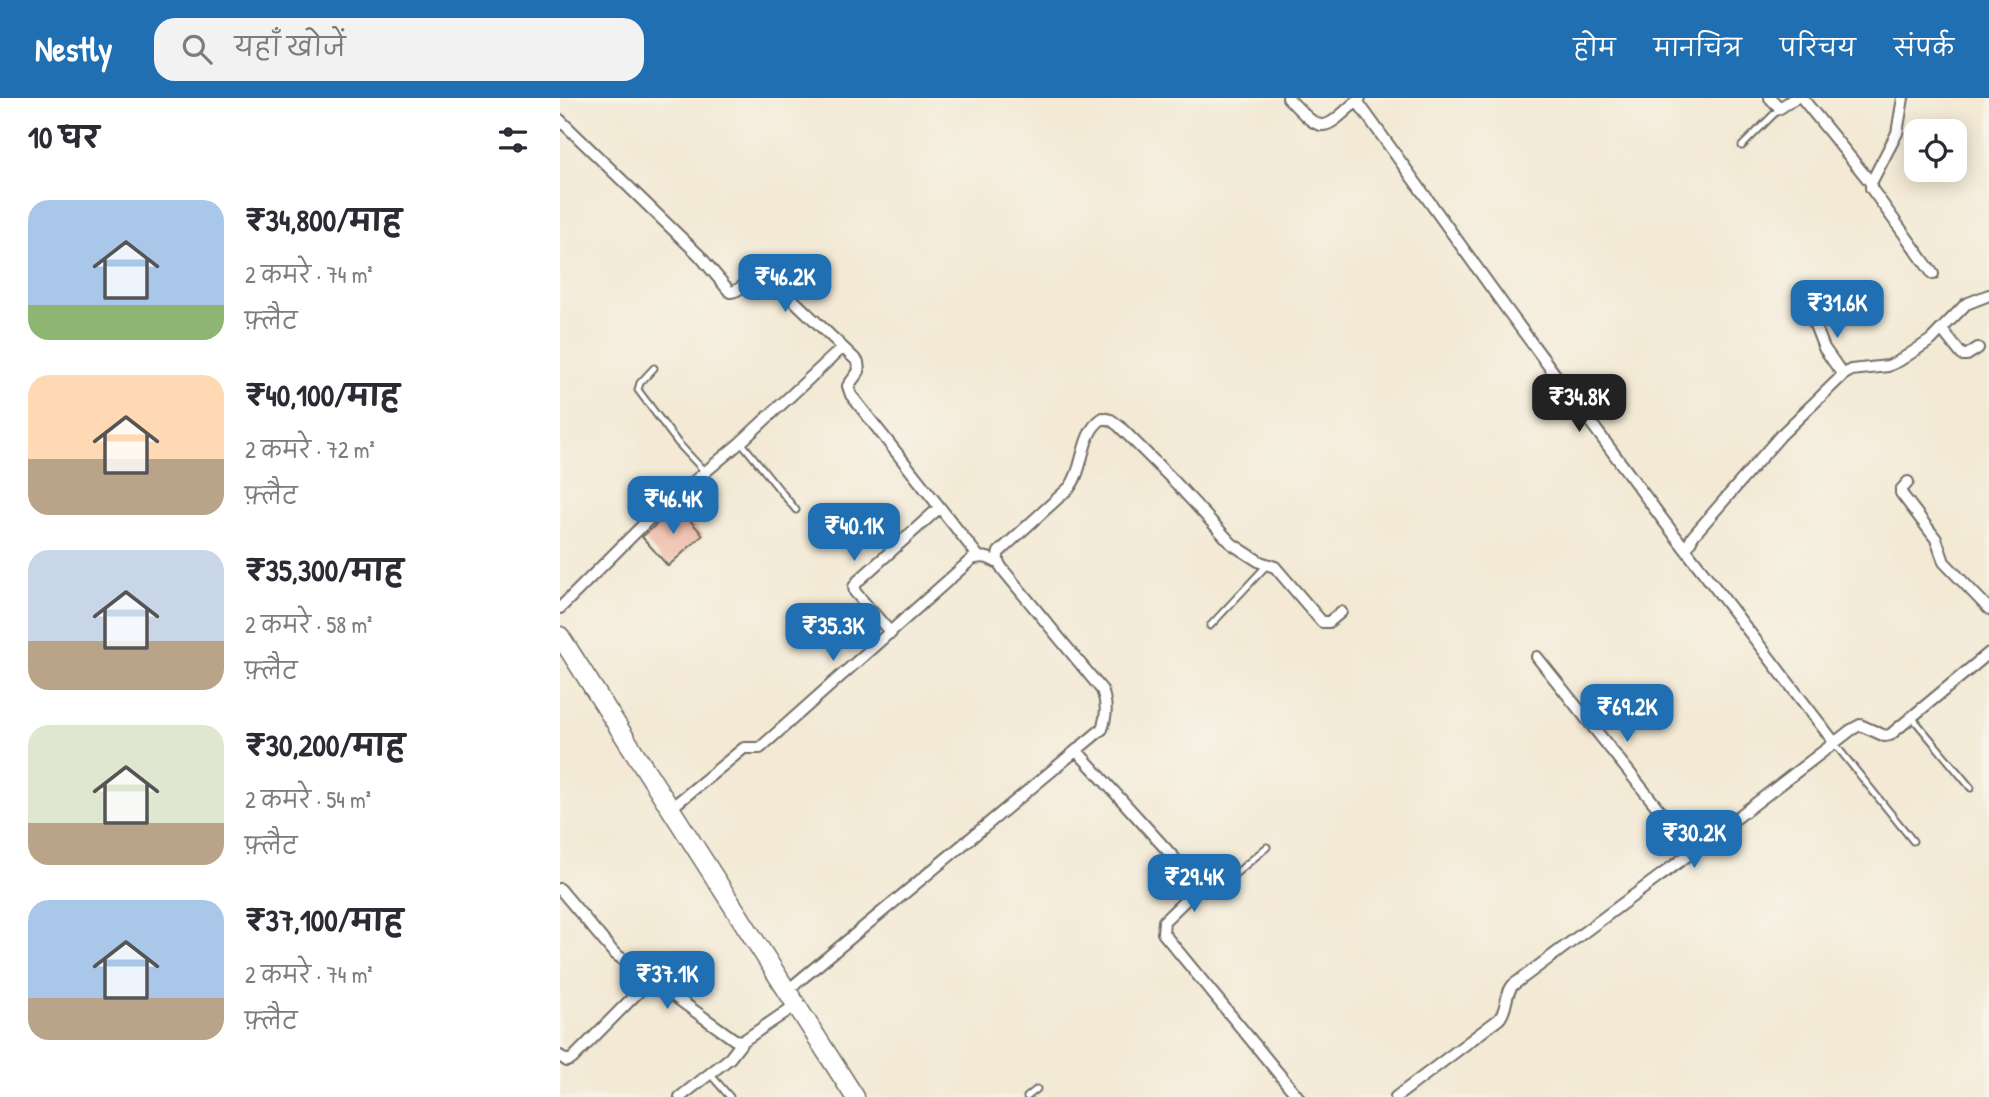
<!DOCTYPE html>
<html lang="hi">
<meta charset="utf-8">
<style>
:root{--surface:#fff;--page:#f2f2f3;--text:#2b2b33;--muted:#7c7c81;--accent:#1f6fb2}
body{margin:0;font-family:"Patrick Hand","Playpen Sans Deva",sans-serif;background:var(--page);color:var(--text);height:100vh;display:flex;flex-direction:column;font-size:26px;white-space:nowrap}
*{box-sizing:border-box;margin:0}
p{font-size:23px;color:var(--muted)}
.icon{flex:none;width:38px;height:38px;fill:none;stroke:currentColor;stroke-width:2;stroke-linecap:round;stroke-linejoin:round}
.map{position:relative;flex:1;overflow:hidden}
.panel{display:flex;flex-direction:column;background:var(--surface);width:560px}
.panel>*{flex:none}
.controls{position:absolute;left:1344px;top:21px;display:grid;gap:14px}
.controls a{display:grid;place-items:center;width:63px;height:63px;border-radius:14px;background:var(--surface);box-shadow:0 4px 18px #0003;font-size:35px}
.price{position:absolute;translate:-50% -60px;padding:0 16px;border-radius:14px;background:var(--accent);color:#fff;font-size:23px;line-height:46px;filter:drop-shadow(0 2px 4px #0008)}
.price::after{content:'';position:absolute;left:50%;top:42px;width:21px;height:16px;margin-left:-10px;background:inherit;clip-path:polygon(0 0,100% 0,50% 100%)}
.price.on{background:#222;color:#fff}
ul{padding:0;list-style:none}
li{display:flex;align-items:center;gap:21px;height:175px;padding:0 28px}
li span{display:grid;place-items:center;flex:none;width:196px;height:140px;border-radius:21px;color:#555}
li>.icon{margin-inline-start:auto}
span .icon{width:84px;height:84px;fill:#fffc;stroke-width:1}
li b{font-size:30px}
h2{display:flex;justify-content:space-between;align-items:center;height:84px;padding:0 28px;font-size:30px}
header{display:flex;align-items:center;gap:42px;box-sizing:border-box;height:98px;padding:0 35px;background:var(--accent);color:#fff}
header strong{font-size:33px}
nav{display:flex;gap:38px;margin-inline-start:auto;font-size:24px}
.search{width:490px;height:63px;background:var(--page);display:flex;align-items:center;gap:18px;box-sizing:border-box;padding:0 24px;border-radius:21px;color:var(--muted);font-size:26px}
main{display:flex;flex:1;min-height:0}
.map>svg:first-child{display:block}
.building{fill:#edae9a}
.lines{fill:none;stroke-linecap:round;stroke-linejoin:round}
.service-casing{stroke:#716e66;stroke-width:9}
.minor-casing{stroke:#716e66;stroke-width:14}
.primary-casing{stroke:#716e66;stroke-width:21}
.service{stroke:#fff;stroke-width:5}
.minor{stroke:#fff;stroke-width:10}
.primary{stroke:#fff;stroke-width:18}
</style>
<header>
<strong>Nestly</strong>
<div class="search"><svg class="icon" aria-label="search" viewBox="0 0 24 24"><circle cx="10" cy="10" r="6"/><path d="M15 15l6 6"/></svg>यहाँ खोजें</div>
<nav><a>होम</a><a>मानचित्र</a><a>परिचय</a><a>संपर्क</a></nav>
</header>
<main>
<section class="panel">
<h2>10 घर<svg class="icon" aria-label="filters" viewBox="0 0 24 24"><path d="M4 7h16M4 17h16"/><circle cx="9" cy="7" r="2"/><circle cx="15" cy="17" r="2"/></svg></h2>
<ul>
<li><span style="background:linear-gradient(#a9c7e8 75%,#8fb573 0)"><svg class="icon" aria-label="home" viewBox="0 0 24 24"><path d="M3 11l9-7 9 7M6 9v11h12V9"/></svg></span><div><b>₹34,800/माह</b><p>2 कमरे · 74 m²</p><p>फ़्लैट</p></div></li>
<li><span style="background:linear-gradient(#ffd9b3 60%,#b9a48a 0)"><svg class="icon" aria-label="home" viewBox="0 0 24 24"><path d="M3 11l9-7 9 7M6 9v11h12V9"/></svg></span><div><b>₹40,100/माह</b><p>2 कमरे · 72 m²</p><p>फ़्लैट</p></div></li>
<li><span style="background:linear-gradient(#c9d6e8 65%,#b9a48a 0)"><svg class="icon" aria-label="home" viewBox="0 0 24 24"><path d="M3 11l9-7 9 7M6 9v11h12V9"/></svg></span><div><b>₹35,300/माह</b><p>2 कमरे · 58 m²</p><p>फ़्लैट</p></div></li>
<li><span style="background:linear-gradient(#dfe7d0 70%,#b9a48a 0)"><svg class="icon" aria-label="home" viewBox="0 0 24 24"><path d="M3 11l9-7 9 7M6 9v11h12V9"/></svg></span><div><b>₹30,200/माह</b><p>2 कमरे · 54 m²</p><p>फ़्लैट</p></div></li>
<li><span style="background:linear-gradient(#a9c7e8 70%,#b9a48a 0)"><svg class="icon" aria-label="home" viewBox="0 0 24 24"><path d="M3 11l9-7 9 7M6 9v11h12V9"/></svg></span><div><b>₹37,100/माह</b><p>2 कमरे · 74 m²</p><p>फ़्लैट</p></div></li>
</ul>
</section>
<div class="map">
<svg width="1429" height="999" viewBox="0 0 1429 999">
<rect width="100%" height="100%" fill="#f7f3e8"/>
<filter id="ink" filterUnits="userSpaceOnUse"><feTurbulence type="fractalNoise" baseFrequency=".0143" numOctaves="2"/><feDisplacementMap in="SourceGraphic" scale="14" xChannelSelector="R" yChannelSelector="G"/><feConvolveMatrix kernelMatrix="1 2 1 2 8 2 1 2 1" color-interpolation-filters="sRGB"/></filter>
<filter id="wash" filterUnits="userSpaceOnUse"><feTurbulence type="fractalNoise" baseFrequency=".00686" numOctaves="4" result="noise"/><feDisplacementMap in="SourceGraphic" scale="28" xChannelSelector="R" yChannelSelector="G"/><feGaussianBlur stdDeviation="1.57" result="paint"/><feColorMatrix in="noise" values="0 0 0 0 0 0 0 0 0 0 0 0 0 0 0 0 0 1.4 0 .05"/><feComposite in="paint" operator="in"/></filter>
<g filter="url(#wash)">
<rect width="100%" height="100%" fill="#f3e9d4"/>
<g id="blocks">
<path class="building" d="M117 408 143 437 108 468 82 439Z"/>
</g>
</g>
<g filter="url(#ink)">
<use href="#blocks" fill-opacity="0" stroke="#716e66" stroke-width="2"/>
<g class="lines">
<g class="service-casing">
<path id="service" d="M1182 48 1220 10
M94 270 80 285 78 292 118 345 145 374
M181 344 236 412
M650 528 708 466
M1352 619 1411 690
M1274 645 1353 743
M636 789 651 793 656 792 707 749
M150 976 170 999
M467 999 477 991"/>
</g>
<g class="minor-casing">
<path id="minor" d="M728 0C765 39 762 33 800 0
M1210 0 1220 10 1235 0
M1242 0 1311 85
M1343 0 1337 35 1311 85V90L1373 176
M797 3 948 213 1103 422 1274 644
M0 22 140 158 170 194C181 194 190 179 200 173L204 174 298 264 299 273 288 288 291 297 419 459
M1251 217 1264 250 1283 277
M1382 232 1402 257H1407L1418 250
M1348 384 1341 392V395L1376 441 1384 464 1429 511
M1126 452 1133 438 1221 337 1283 277 1291 272 1328 268 1339 263 1371 242 1406 206 1429 197
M0 510 89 421 181 344 282 250
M331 535 295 494 294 489 298 483 379 410
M977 559 1105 719 1135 752
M517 653 636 784 634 794 604 823 603 835 738 999
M111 710 184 650H200L412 461C423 457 429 460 438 465
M0 791 54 855 175 942 183 943 236 907
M228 892 542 631C547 617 547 606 542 592L444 473C439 466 436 462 439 454L510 389C525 369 520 335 543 320L551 322 559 328 614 383 672 446 700 464 715 469 762 524H769L781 514
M0 958 7 963 12 961 90 882
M120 999 170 960 183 943
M836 999 939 921C948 911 944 897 953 887L1135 752 1291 632 1300 627 1325 638 1330 637 1429 555"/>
</g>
<g class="primary-casing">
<path id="primary" d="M0 538 295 999"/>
</g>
<use href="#service" class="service"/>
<use href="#minor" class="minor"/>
<use href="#primary" class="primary"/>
</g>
</g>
</svg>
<div class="controls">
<a><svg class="icon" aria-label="locate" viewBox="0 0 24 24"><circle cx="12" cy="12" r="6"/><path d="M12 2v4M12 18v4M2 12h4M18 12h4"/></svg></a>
</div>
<b class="price" style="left:225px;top:216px">₹46.2K</b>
<b class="price" style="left:1277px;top:242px">₹31.6K</b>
<b class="price on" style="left:1019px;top:336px">₹34.8K</b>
<b class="price" style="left:113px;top:438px">₹46.4K</b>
<b class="price" style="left:294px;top:465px">₹40.1K</b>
<b class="price" style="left:273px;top:565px">₹35.3K</b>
<b class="price" style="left:1067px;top:646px">₹69.2K</b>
<b class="price" style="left:1134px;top:772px">₹30.2K</b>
<b class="price" style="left:634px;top:816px">₹29.4K</b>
<b class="price" style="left:107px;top:913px">₹37.1K</b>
</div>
</main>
